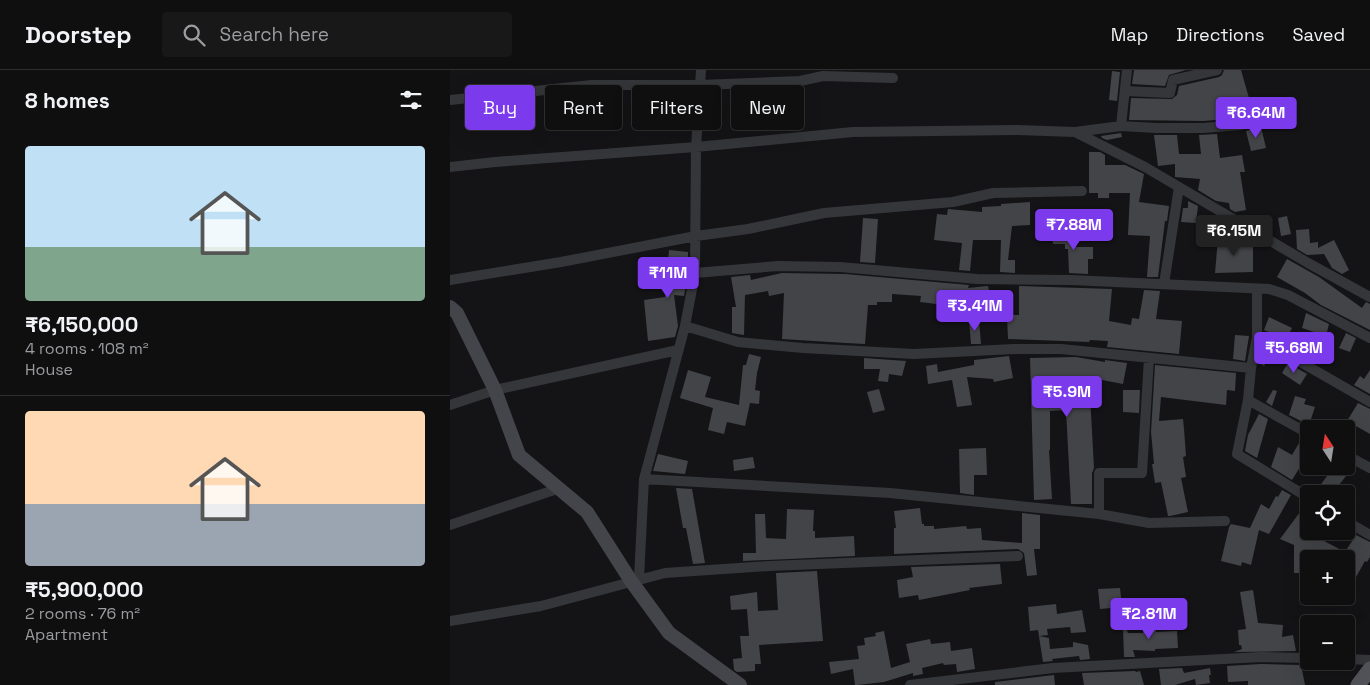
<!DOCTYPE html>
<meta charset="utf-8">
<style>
:root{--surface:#0f0f10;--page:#181819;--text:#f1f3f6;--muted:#9b9c9f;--line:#2f2f30;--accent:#7c3aed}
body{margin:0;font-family:"Space Grotesk",sans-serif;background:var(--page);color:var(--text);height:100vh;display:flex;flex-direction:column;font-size:19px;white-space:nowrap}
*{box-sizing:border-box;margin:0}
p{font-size:16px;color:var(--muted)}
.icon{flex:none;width:28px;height:28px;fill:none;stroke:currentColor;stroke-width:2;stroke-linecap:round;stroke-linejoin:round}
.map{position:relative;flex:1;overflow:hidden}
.sheet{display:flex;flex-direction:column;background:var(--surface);width:450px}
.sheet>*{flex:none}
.banner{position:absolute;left:15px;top:15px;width:475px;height:45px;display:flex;gap:10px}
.needle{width:32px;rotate:348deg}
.tools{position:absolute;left:850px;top:350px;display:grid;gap:10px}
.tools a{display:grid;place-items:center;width:55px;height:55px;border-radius:5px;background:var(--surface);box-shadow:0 5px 20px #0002,0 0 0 1px var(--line);font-size:25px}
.price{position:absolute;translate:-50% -42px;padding:0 11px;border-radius:5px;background:var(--accent);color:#fff;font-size:16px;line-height:32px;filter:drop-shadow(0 1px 2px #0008)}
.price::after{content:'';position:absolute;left:50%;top:30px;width:15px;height:11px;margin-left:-8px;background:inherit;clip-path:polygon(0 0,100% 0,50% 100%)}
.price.current{background:#222;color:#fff}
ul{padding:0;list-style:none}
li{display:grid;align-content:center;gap:10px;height:265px;padding:0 25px}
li+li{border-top:1px solid var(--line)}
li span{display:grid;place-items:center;height:155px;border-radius:5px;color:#555}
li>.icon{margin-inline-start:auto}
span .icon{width:90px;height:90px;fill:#fffc;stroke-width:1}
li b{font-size:21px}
h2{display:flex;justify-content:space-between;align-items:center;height:60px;padding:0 25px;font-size:21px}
.chip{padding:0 18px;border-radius:5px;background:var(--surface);box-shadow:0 5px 20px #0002,0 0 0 1px var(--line);font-size:18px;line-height:45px}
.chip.current{background:var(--accent);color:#fff}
header{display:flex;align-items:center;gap:30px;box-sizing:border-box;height:70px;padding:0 25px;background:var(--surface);border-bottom:1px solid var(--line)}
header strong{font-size:24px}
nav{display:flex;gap:28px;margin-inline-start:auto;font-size:18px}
.search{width:350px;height:45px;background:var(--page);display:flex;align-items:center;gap:12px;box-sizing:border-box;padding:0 18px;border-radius:5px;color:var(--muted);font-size:19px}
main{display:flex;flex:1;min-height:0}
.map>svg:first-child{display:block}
.building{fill:#434448}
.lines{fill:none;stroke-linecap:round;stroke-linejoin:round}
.minor{stroke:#35363a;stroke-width:10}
.secondary{stroke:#44454a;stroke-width:14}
.primary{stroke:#525359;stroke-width:15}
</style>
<header>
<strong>Doorstep</strong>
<div class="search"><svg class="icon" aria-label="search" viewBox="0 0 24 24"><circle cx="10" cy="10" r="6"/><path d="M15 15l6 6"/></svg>Search here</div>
<nav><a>Map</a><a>Directions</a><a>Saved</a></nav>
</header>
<main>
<section class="sheet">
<h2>8 homes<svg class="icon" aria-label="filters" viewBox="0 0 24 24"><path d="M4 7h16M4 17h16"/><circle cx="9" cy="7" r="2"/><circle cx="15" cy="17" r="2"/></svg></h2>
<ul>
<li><span style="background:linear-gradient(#bfe0f5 65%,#7fa58c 0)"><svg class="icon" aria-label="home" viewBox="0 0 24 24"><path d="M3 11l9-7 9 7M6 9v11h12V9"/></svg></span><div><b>₹6,150,000</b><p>4 rooms · 108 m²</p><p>House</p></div></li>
<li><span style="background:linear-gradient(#ffd9b3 60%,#9aa5b1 0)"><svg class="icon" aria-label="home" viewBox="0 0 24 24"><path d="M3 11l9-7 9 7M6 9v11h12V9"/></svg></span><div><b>₹5,900,000</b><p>2 rooms · 76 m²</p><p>Apartment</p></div></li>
</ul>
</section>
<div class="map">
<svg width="920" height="615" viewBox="0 0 920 615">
<rect width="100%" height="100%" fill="#141416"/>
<path class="building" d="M684 0H736L719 5 715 16 682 14Z
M774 0H791L799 28 801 46 790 48 753 51 679 50 681 28 722 29 727 25 729 16 769 7 772 5Z
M662 1 670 2 667 31 659 30Z
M811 57 816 78 801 81 796 61Z
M671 63 672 67 657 70 652 68 651 66Z
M767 64 770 88 792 85 795 102H790L796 140 785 142 780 139 779 133 766 131 748 120 750 109 725 107V94L708 96 704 65H727L729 84H751L749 65Z
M639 82H650L655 85V95H675L694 104 689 132 719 136 717 151H715L708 207H697L700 166 678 165 680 123H659V128H648V123H639Z
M738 131 748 136 746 153 731 152 733 138H738Z
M580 132V155L562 156 558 190H565V203L550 202 551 170H523L520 201 509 200 512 173 484 170 487 144 497 145 498 139 532 142V137L551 136V134Z
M837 146 841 164 831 166 828 148Z
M413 148 428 149 425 193 410 192Z
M616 158 627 159 626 177H643V189H638V204L619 203 618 179H615V174H603L602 163 616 161Z
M859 159 860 173 868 172V178L884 170 899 200 892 204 882 198 874 184 857 185 847 179 846 160Z
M768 168 785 169 784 175H803V202L765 203Z
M219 180 238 182V202L234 226 224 225 228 256 225 267 198 271 194 230 215 227Z
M837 189 869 207 912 238 916 232 920 234V260L871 235 855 223 827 207Z
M332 203 395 204 519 215 518 218 538 216 541 230 527 232 528 239 470 232 471 226 442 224V232H427V235H418L415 274 396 273 332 269 334 223 319 226 318 221 295 225 294 265 282 263V237H286L281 207 300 205 301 210Z
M569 216 662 219 659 251 681 255 682 248 689 249 694 220 710 221 706 249 732 251 729 284 657 277 658 271 640 270 639 272 558 269 557 245H569Z
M856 243 879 254 876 266 852 258Z
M819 247 842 258 834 274 819 266 821 263 814 260Z
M519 250H529L531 274H521Z
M896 263 906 268 900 282 889 278Z
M785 265 799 266 795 291 783 289Z
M813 278 821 283 814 296 809 293Z
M299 284 311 287 307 303 305 320 310 321 309 334 300 333 295 356 277 352 274 364 258 360 263 338 230 328 238 300 261 307 255 327 289 335 293 295H296Z
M559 286 563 308 544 312 543 309 517 307 522 335 507 337 502 310 478 314 476 296 487 294 488 302 524 295V290Z
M626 287 655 292V290L677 293 673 314 647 309 644 326 640 325 644 398 642 403V434H621L616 340 600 341V380H599L602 429 584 430 580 288Z
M414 288 456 291 452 306 439 304 438 312 428 311 430 299H414Z
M838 293 857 304 850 315 832 303Z
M705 295 786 303 785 321 777 320 776 335 711 327 709 351 733 349 734 359 736 386 733 387 736 407 731 408 738 442 720 446H718L711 412 705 413 702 394H704L701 362Z
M920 300V324L904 315 910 306 914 309Z
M429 319 435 340 423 343 417 322Z
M673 320H690L689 343 673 342Z
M823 320 827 321 822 336 816 332Z
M845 326 856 329 854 334 865 337 859 355 839 345Z
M908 333 920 339V364L897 351Z
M809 344 818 349 807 388 795 381 798 365Z
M852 368 859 371V396L853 392 842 410 821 397 828 377 842 385Z
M536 378 537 405H524V425L510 423 509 379Z
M208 384 238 391 235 404 203 401Z
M303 387 305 398 284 401 283 390Z
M860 396H902L903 397 882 424H864L877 406Z
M226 418 242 419 255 493 243 494 236 458H233Z
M832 420 841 425 819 464 809 460 801 495 792 492 791 496 771 491 779 457 781 454 800 458 811 434 819 439 826 426 828 427Z
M856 434 859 435V458L857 462 895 482 906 465 920 472V487L917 492 915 491 906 507 896 502V489H871L859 482V503H844V475L830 469Z
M470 438 472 454H474V456H484V459L516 456 517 459 531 458 532 470 572 473V443L590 445V479H584L587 505 577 506 574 483 568 479 444 484V458H446L444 441Z
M337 439 364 440 363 461H365V468L404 466 405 486 293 491V483H306L305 444H315L316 468 336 469Z
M550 494 552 514 519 518 520 520 469 530 468 525 449 528 447 510 463 507 461 497Z
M367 501 373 571 309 575 311 594H305V601L287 602 284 600 283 589 292 588 290 566H299L297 539 281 540 280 526 307 522 308 541 328 540 326 503Z
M670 518 672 537 650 539 648 519Z
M803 520 808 553 833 555 832 567 843 565 846 581 784 582 792 579 791 575H789L788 560 796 559 790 522Z
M606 534 607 544 632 540 636 562 621 563 620 557 597 559 598 565 589 566 599 568 600 579 623 577V572L638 575 640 589 630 590 629 586 602 589 603 591 593 592 588 560 580 561 578 537Z
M694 551 706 552V562L727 561 728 578 705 579V581L683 580 685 587H674L673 558 676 557 678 563H693Z
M434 561 441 598 460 592 456 574 480 569 481 574 500 572 501 581 522 578 525 599 507 602 506 594 494 595 493 593 472 598 473 604 463 606V603L434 612 407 615H405L403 599 381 604 379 592 409 589 407 576 415 575 414 568 426 566 425 563Z
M811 594 851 595 855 615H798V611L778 612 777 596Z
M732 598 734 603 760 598 761 605H759L760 613 746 615 745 609 725 615H711L709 599Z
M685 601 686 602 690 601 694 615H634L632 603Z
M604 605 605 615H545V612Z"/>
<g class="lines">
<path class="minor" d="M251 0 246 77 245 203 328 196 390 197 527 209 621 210 819 219 838 225 920 268
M675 21 720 23 723 10 767 0
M0 30 142 15H250L350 11 373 6 443 8
M671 56 677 0
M625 62 695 97 858 193 920 227
M0 97 45 92 246 77 403 62 567 60 625 62 671 56 706 58H753L791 55 812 50
M245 203 235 256 288 272 353 278 464 284 564 279H611L801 298 807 267 920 332
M0 210 111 192 246 166 298 159 374 143 503 132 543 123 632 121
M714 214 729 117
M807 267V219
M801 298 798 330 787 384 859 428
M798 330 859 364
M0 335 45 320 228 280
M896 385 920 398
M194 409 440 423 649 444 699 453 775 451
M649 444V403H692L699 288
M896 451 920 465
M0 455 110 418
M189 508 194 409 235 256
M0 551 91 536 215 503 319 496 568 486
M896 589 920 590
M460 615 603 598 811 587 859 588"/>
<path class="secondary" d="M0 237 7 243 45 320 69 385 137 442 181 511 219 563 290 615"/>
<path class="primary" d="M908 615 920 599"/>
</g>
</svg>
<div class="tools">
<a><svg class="needle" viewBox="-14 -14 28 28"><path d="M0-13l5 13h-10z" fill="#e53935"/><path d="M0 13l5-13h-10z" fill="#9b9c9f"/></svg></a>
<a><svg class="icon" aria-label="locate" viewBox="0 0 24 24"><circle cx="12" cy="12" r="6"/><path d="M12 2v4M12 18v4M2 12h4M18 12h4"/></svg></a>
<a>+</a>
<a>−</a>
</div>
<b class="price" style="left:806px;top:69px">₹6.64M</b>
<b class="price" style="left:624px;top:181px">₹7.88M</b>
<b class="price current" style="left:784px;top:187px">₹6.15M</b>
<b class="price" style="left:218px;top:229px">₹11M</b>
<b class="price" style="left:525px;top:262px">₹3.41M</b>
<b class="price" style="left:844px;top:304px">₹5.68M</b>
<b class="price" style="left:617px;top:348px">₹5.9M</b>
<b class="price" style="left:699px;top:570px">₹2.81M</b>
<div class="banner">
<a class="chip current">Buy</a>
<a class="chip">Rent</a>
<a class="chip">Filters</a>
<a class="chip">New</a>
</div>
</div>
</main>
